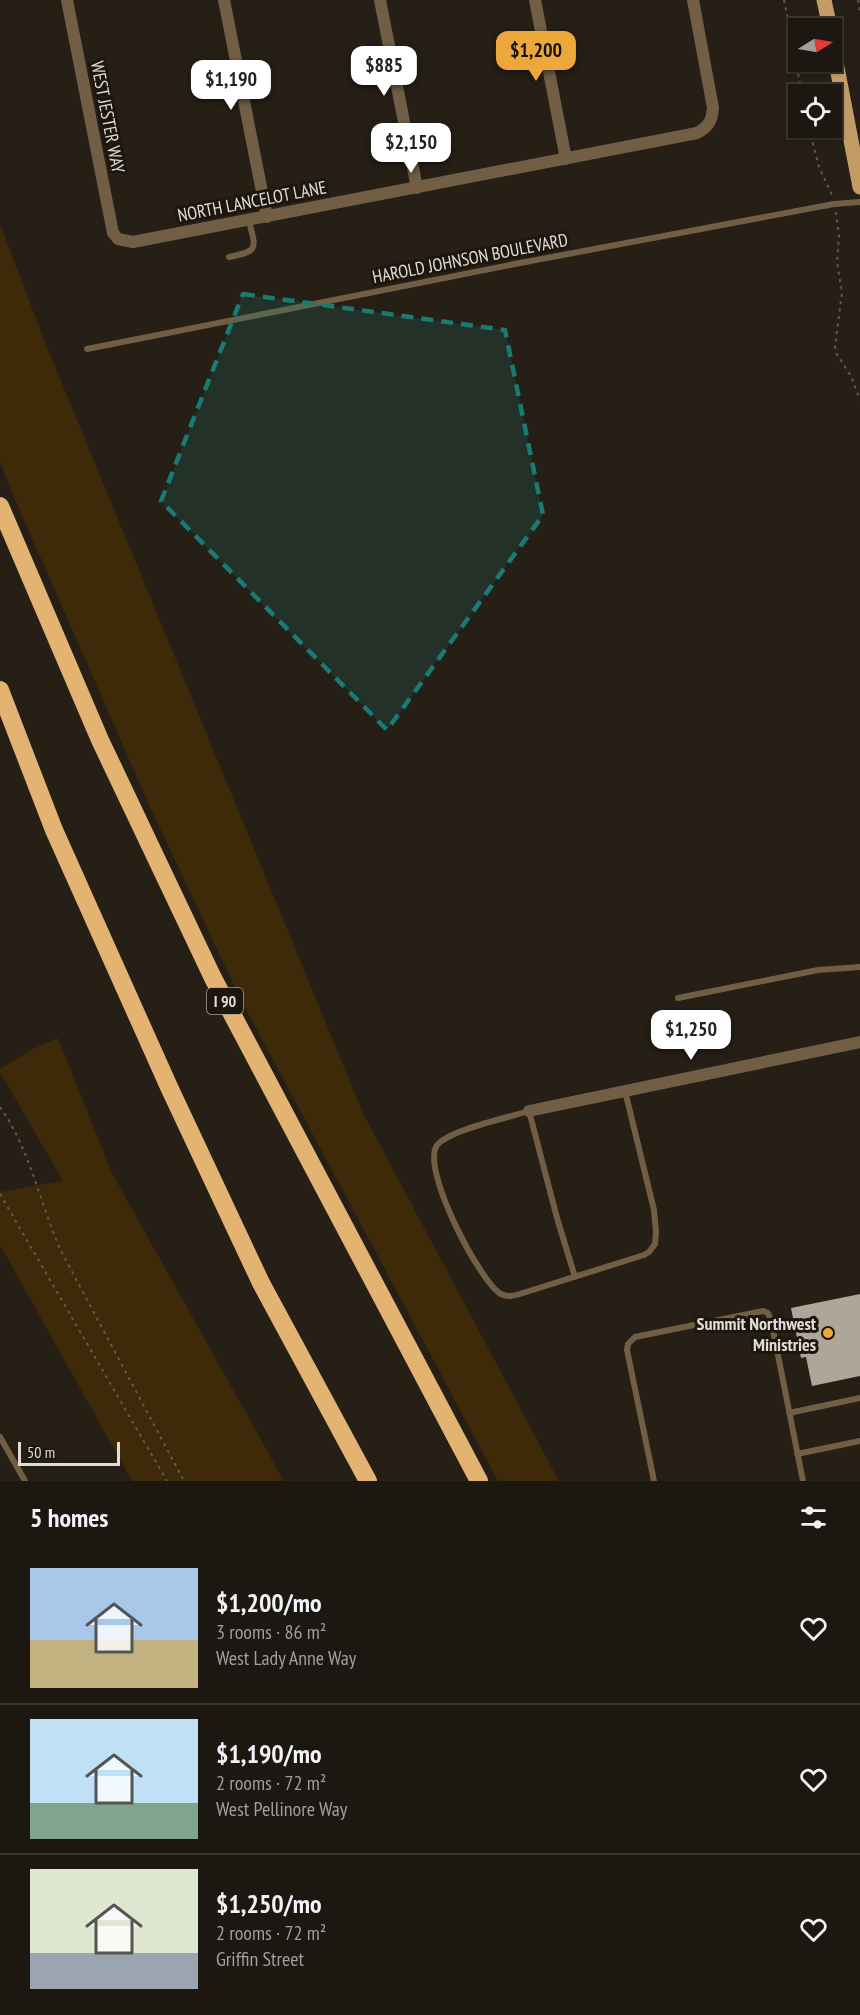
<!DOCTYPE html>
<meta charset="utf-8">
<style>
:root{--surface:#1c1710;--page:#29241e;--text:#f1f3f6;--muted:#a09f9f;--line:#3a3630;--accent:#eda83b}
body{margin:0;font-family:"PT Sans Narrow",sans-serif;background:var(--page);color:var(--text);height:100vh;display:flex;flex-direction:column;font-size:22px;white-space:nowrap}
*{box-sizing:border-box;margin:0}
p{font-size:20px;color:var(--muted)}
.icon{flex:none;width:33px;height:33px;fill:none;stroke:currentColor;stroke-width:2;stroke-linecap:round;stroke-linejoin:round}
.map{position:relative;height:1481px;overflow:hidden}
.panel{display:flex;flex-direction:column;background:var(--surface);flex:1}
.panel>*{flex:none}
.needle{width:39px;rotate:79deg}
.fabs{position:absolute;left:788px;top:18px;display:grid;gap:12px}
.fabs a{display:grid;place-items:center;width:54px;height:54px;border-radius:0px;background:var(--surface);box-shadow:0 2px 4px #0004,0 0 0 2px var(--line);font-size:30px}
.scale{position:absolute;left:18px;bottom:15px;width:102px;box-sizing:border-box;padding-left:6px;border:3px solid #e1dcd6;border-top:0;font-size:16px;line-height:21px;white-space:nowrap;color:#e1dcd6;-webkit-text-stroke:4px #1d160d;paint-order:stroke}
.price{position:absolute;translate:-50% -51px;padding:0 14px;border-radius:12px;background:#fff;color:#222;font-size:20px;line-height:39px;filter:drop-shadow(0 2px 3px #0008)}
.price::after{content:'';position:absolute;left:50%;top:36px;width:18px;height:14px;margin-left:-9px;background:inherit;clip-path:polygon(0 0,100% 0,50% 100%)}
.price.selected{background:var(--accent);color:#111}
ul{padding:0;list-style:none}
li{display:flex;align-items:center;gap:18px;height:150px;padding:0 30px}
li+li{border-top:2px solid var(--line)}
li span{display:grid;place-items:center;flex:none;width:168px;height:120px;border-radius:0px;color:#555}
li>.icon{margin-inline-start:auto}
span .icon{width:72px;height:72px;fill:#fffc;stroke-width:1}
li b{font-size:26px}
h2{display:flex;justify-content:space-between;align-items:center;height:72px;padding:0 30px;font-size:26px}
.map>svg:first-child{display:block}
.green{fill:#3e2909}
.building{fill:#afa69a}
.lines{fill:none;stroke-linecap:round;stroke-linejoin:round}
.path{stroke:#615a52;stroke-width:2;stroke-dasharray:3 4.5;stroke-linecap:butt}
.service{stroke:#715e44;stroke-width:6}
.minor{stroke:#715e44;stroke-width:12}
.primary{stroke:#c29b65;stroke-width:15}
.motorway{stroke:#e3b371;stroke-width:18}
.marked{fill:#1a7b73;fill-opacity:0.2;stroke:#1a7b73;stroke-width:4.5;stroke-dasharray:12 8;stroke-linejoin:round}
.poi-dot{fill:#eda83b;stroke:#1d160d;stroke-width:2}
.labels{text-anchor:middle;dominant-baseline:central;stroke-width:6;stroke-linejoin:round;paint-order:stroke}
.shield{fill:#1d160d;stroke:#a6a19a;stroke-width:1.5}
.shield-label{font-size:16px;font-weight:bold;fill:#e1dcd6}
.street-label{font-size:18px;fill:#e1dcd6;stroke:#1d160d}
.poi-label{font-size:18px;font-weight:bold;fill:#e1dcd6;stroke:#1d160d;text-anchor:end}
</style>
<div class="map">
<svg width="860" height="1481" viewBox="0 0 860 1481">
<rect width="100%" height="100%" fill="#261f16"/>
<path class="green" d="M0 224 45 342 363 1113 559 1481H498L240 998 150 807 10 488 0 462Z
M58 1038 112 1173 284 1481H132L0 1245V1192L63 1181 0 1072V1069L35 1048Z"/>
<path class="building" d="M860 1294V1376L812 1386 806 1357 801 1358 791 1308Z"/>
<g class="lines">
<path class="path" d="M784 0 802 94
M858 0 860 12
M809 128 819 167 832 195
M836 212 839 236 837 262 842 293 835 346 836 353 851 376 860 400
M0 1107C30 1149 40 1204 61 1251L184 1481
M0 1194 167 1481"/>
<path class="service" d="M229 257C259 251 256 249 249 221
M87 349 520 263 834 204 860 202
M678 998 818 970 860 967
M575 1277 557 1218 529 1111C507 1118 453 1129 438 1144 418 1164 480 1283 501 1294 509 1298 516 1295 523 1293L644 1255 649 1252 655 1244 656 1232 654 1210 625 1091
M789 1413 860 1398
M0 1437 25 1481
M797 1454 860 1441
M654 1481 627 1350 628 1344 635 1337 763 1311 768 1313 771 1320 803 1481"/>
<path class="minor" d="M67 0 113 233 118 239 133 242 697 133C708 127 712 121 713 108L693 0
M224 0 267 217
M380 0 417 188
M535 0 566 159
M529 1111 860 1042"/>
<path class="primary" d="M824 0 830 28
M831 36 860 187"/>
<path class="motorway" d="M0 506 100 740 213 978 479 1481
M0 690 54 830 169 1087 261 1283 368 1481"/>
</g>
<path class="marked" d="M243 294 505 330 543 515 387 730 161 501Z"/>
<circle class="poi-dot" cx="828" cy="1333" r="6"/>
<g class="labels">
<rect class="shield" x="207" y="988" width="36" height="26" rx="4.5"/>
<g class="shield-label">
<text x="225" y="1001">I 90</text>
</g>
<g class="street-label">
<text transform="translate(108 117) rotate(79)">WEST JESTER WAY</text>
<text transform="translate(252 201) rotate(-11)">NORTH LANCELOT LANE</text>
<text transform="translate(470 258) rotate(-11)">HAROLD JOHNSON BOULEVARD</text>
</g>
<g class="poi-label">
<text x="816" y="1323">Summit Northwest<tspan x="816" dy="21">Ministries</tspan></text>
</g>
</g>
</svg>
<div class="fabs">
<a><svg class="needle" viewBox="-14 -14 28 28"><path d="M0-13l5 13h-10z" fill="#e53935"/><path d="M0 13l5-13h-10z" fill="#a09f9f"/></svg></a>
<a><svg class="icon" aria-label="locate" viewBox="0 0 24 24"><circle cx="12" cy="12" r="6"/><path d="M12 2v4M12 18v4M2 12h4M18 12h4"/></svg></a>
</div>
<div class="scale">50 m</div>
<b class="price selected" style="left:536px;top:82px">$1,200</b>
<b class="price" style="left:384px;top:97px">$885</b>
<b class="price" style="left:231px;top:111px">$1,190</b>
<b class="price" style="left:411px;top:174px">$2,150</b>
<b class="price" style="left:691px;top:1061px">$1,250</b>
</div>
<section class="panel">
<h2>5 homes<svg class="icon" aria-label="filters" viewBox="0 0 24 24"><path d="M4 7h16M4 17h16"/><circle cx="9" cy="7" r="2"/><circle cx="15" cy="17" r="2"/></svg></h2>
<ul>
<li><span style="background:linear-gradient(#a9c7e8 60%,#c2b280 0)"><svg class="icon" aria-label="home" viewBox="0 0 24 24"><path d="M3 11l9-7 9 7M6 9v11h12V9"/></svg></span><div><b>$1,200/mo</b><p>3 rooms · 86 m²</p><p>West Lady Anne Way</p></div><svg class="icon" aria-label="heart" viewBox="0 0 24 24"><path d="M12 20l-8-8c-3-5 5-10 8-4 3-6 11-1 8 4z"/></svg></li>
<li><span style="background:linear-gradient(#bfe0f5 70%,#7fa58c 0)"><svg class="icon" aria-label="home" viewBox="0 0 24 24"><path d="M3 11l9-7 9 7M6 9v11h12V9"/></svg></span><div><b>$1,190/mo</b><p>2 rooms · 72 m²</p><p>West Pellinore Way</p></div><svg class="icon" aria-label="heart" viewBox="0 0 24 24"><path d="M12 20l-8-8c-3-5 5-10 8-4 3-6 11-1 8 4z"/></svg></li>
<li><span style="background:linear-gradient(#dfe7d0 70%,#9aa5b1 0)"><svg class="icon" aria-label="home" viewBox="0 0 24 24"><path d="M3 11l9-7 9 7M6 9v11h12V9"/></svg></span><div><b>$1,250/mo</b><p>2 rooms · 72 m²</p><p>Griffin Street</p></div><svg class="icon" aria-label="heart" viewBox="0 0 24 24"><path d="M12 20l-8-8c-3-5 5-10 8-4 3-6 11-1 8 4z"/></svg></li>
</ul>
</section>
